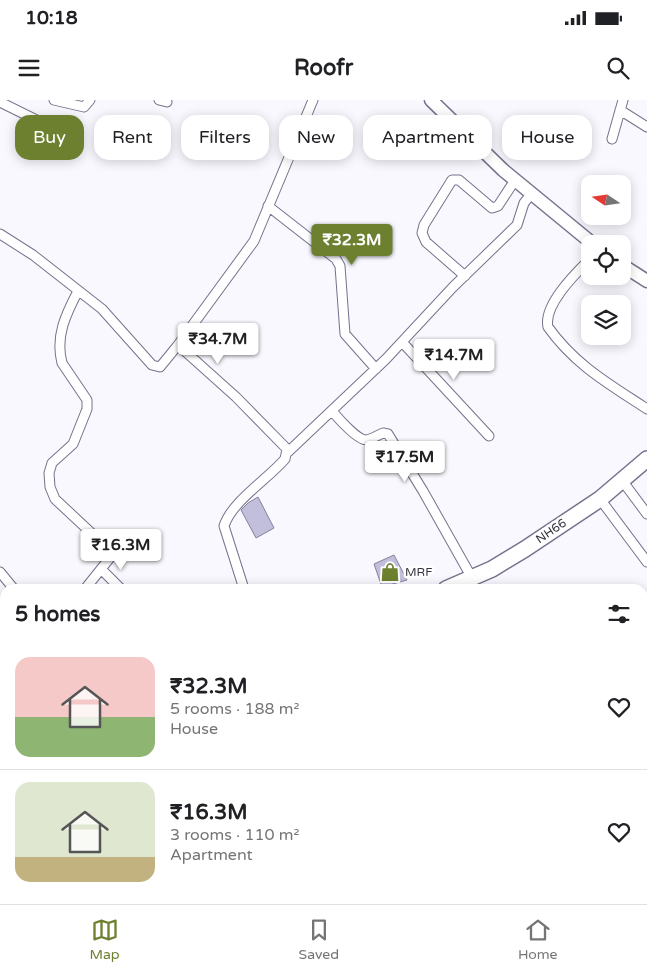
<!DOCTYPE html>
<meta charset="utf-8">
<style>
:root{--surface:#fff;--page:#f6f6f6;--text:#202124;--muted:#757577;--line:#e0e0e0;--accent:#6d8030}
body{margin:0;font-family:"Varela Round",sans-serif;background:var(--page);color:var(--text);height:100vh;display:flex;flex-direction:column;font-size:19px;white-space:nowrap}
*{box-sizing:border-box;margin:0}
p{font-size:16px;color:var(--muted)}
.icon{flex:none;width:28px;height:28px;fill:none;stroke:currentColor;stroke-width:2;stroke-linecap:round;stroke-linejoin:round}
.map{position:relative;flex:1;overflow:hidden}
.panel{position:absolute;left:0px;top:484px;width:648px;height:321px;display:flex;flex-direction:column;background:var(--surface);border-radius:15px 15px 0 0;box-shadow:0 2px 12px #0003}
.panel>*{flex:none}
.top-card{position:absolute;left:15px;top:15px;width:618px;height:45px;display:flex;gap:10px}
.needle{width:32px;rotate:283deg}
.tools{position:absolute;left:581px;top:75px;display:grid;gap:10px}
.tools a{display:grid;place-items:center;width:50px;height:50px;border-radius:10px;background:var(--surface);box-shadow:0 2px 12px #0003;font-size:25px}
.price{position:absolute;translate:-50% -42px;padding:0 11px;border-radius:5px;background:#fff;color:#222;font-size:16px;line-height:32px;filter:drop-shadow(0 1px 2px #0008)}
.price::after{content:'';position:absolute;left:50%;top:30px;width:15px;height:11px;margin-left:-8px;background:inherit;clip-path:polygon(0 0,100% 0,50% 100%)}
.price.selected{background:var(--accent);color:#fff}
ul{padding:0;list-style:none}
li{display:flex;align-items:center;gap:15px;height:125px;padding:0 15px}
li+li{border-top:1px solid var(--line)}
li span{display:grid;place-items:center;flex:none;width:140px;height:100px;border-radius:15px;color:#555}
li>.icon{margin-inline-start:auto}
span .icon{width:60px;height:60px;fill:#fffc;stroke-width:1}
li b{font-size:21px}
h2{display:flex;justify-content:space-between;align-items:center;height:60px;padding:0 15px;font-size:21px}
.chip{padding:0 18px;border-radius:15px;background:var(--surface);box-shadow:0 2px 12px #0003;font-size:18px;line-height:45px}
.chip.selected{background:var(--accent);color:#fff}
.status{display:flex;justify-content:space-between;align-items:center;height:35px;padding:0 25px;background:var(--surface);direction:ltr}
.status svg{height:14px;fill:currentColor}
header{display:flex;justify-content:space-between;align-items:center;height:65px;padding:0 15px;background:var(--surface);font-size:22px;font-weight:700}
.dock{display:flex;justify-content:space-around;align-items:center;height:70px;border-top:1px solid var(--line);background:var(--surface);font-size:14px;color:var(--muted)}
.dock a{display:grid;justify-items:center;gap:2px}
.dock .selected{color:var(--accent)}
.map>svg:first-child{display:block}
.lines{fill:none;stroke-linecap:round;stroke-linejoin:round}
.stream{stroke:#8681ab;stroke-width:2}
.canal{stroke:#a9a3da;stroke-width:8}
.building{fill:#c1bfdb;stroke:#84819c}
.street-casing{stroke:#75738d;stroke-width:11}
.secondary-casing{stroke:#75738d;stroke-width:15}
.highway-casing{stroke:#75738d;stroke-width:18}
.street{stroke:#fff;stroke-width:9}
.secondary{stroke:#fff;stroke-width:12}
.highway{stroke:#fff;stroke-width:15}
.labels{text-anchor:middle;dominant-baseline:central;stroke-width:5;stroke-linejoin:round;paint-order:stroke}
.street-label{font-size:12px;fill:#34333e;stroke:#fff}
.poi-label{font-size:12px;fill:#34333e;stroke:#fff;text-anchor:start}
</style>
<div class="status"><b>10:18</b><svg viewBox="0 0 49 12"><path d="M0 12V9h3v3zM5 12V6h3v6zM10 12V3h3v9zM15 12V0h3v12zM26 1h20v11H26zM47 4h2v5h-2z"/></svg></div>
<header><svg class="icon" aria-label="menu" viewBox="0 0 24 24"><path d="M4 6h16M4 12h16M4 18h16"/></svg>Roofr<svg class="icon" aria-label="search" viewBox="0 0 24 24"><circle cx="10" cy="10" r="6"/><path d="M15 15l6 6"/></svg></header>
<div class="map">
<svg width="647" height="804" viewBox="0 0 647 804">
<rect width="100%" height="100%" fill="#f8f8fe"/>
<g class="lines">
<path class="stream" d="M172 800 176 804"/>
<path class="canal" d="M0 510 5 531
M0 575 5 555
M0 605 5 620"/>
</g>
<path class="building" d="M258 397 274 428 256 438 241 410 248 403Z
M394 455 407 480 382 487 374 464Z"/>
<g class="lines">
<g class="street-casing">
<path id="street" d="M54 0 84 7 90 0
M159 0 167 2
M0 2 69 36
M620 10 647 27
M612 39 623 0
M268 106 336 159 340 166 345 234 376 269
M0 134 33 155 102 209 152 265 160 267 178 245 236 297 287 349 285 359C268 379 232 401 224 426L244 489
M590 159C576 173 543 205 548 227 575 265 609 284 647 309
M465 176 426 142 422 133 424 125 452 80H459L492 108 498 106 515 80
M78 191C66 214 55 236 62 263L87 300V309L73 344 52 363 49 373 50 387 55 399 102 443 109 455V459L85 489
M402 242 489 336
M178 245 254 141 313 0
M332 311C338 318 358 341 367 340 372 339 378 335 383 333L388 334 423 391 472 478
M288 352 386 259 453 187 517 125 524 103 532 93
M621 379 647 414
M600 399 647 462
M101 469 121 489
M0 472 14 489
M0 649 5 654
M0 780 5 791
M153 800 158 804
M519 800 521 804
M3 804 5 797
M330 804 338 800
M466 804 469 800"/>
</g>
<g class="secondary-casing">
<path id="secondary" d="M431 0 503 70 593 144
M622 165 647 181"/>
</g>
<g class="highway-casing">
<path id="highway" d="M446 489 492 469 525 449 600 399 647 359
M0 707 5 703"/>
</g>
<use href="#street" class="street"/>
<use href="#secondary" class="secondary"/>
<use href="#highway" class="highway"/>
</g>
<defs>
<g id="shop-bare" transform="scale(1.5)"><path d="M-5-2.5h2.3a2.7 3.5 0 0 1 5.4 0H5L5.5 6h-11ZM-1.5-2.5h3a1.5 2.3 0 0 0-3 0Z" fill="#6d8030" stroke="#fff" stroke-width="2.5" paint-order="stroke"/></g>
</defs>
<g fill-rule="evenodd">
<use href="#shop-bare" x="390" y="472"/>
</g>
<g class="labels">
<g class="street-label">
<text transform="translate(551 431) rotate(-34)">NH66</text>
</g>
<g class="poi-label">
<text x="405" y="472">MRF</text>
</g>
</g>
</svg>
<div class="tools">
<a><svg class="needle" viewBox="-14 -14 28 28"><path d="M0-13l5 13h-10z" fill="#e53935"/><path d="M0 13l5-13h-10z" fill="#757577"/></svg></a>
<a><svg class="icon" aria-label="locate" viewBox="0 0 24 24"><circle cx="12" cy="12" r="6"/><path d="M12 2v4M12 18v4M2 12h4M18 12h4"/></svg></a>
<a><svg class="icon" aria-label="layers" viewBox="0 0 24 24"><path d="M12 4l9 5-9 5-9-5zM3 14l9 5 9-5"/></svg></a>
</div>
<b class="price selected" style="left:352px;top:166px">₹32.3M</b>
<b class="price" style="left:218px;top:265px">₹34.7M</b>
<b class="price" style="left:454px;top:281px">₹14.7M</b>
<b class="price" style="left:405px;top:383px">₹17.5M</b>
<b class="price" style="left:121px;top:471px">₹16.3M</b>
<div class="top-card">
<a class="chip selected">Buy</a>
<a class="chip">Rent</a>
<a class="chip">Filters</a>
<a class="chip">New</a>
<a class="chip">Apartment</a>
<a class="chip">House</a>
</div>
<section class="panel">
<h2>5 homes<svg class="icon" aria-label="filters" viewBox="0 0 24 24"><path d="M4 7h16M4 17h16"/><circle cx="9" cy="7" r="2"/><circle cx="15" cy="17" r="2"/></svg></h2>
<ul>
<li><span style="background:linear-gradient(#f6c9c9 60%,#8fb573 0)"><svg class="icon" aria-label="home" viewBox="0 0 24 24"><path d="M3 11l9-7 9 7M6 9v11h12V9"/></svg></span><div><b>₹32.3M</b><p>5 rooms · 188 m²</p><p>House</p></div><svg class="icon" aria-label="heart" viewBox="0 0 24 24"><path d="M12 20l-8-8c-3-5 5-10 8-4 3-6 11-1 8 4z"/></svg></li>
<li><span style="background:linear-gradient(#dfe7d0 75%,#c2b280 0)"><svg class="icon" aria-label="home" viewBox="0 0 24 24"><path d="M3 11l9-7 9 7M6 9v11h12V9"/></svg></span><div><b>₹16.3M</b><p>3 rooms · 110 m²</p><p>Apartment</p></div><svg class="icon" aria-label="heart" viewBox="0 0 24 24"><path d="M12 20l-8-8c-3-5 5-10 8-4 3-6 11-1 8 4z"/></svg></li>
</ul>
</section>
</div>
<nav class="dock">
<a class="selected"><svg class="icon" aria-label="map" viewBox="0 0 24 24"><path d="M3 6l6-2 6 2 6-2v14l-6 2-6-2-6 2zM9 4v14M15 6v14"/></svg>Map</a>
<a><svg class="icon" aria-label="saved" viewBox="0 0 24 24"><path d="M7 4h10v16l-5-4-5 4z"/></svg>Saved</a>
<a><svg class="icon" aria-label="home" viewBox="0 0 24 24"><path d="M3 11l9-7 9 7M6 9v11h12V9"/></svg>Home</a>
</nav>
